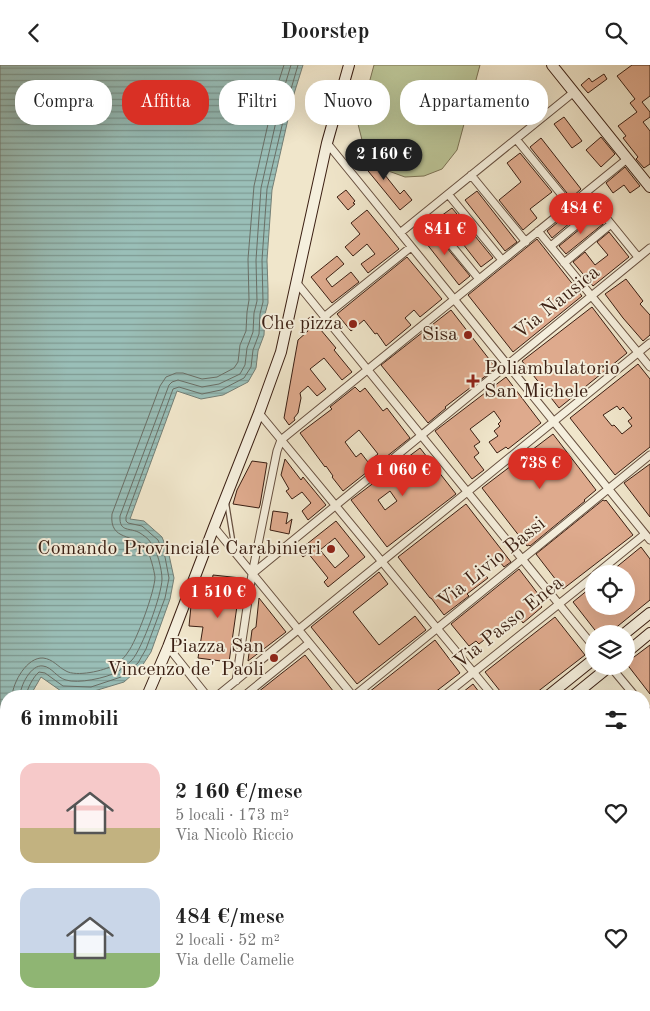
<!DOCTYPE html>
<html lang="it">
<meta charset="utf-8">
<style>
:root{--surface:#fff;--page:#f2f2f2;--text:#222;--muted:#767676;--accent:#d93025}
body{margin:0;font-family:"Old Standard TT",serif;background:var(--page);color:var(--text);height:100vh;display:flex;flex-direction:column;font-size:19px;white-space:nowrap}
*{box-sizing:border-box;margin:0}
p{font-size:16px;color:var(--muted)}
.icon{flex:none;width:28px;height:28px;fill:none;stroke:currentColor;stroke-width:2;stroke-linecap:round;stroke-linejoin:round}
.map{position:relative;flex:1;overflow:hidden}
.details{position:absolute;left:0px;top:625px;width:650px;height:321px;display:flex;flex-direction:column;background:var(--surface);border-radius:20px 20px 0 0;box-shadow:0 5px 20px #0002}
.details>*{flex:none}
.hud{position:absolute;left:15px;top:15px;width:620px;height:45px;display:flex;gap:10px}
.controls{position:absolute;left:585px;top:500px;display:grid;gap:10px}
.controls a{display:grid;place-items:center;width:50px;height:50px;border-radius:50%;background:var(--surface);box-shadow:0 5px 20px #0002;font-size:25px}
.price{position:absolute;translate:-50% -42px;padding:0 11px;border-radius:18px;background:var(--accent);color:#fff;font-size:16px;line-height:32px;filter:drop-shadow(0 1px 2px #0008)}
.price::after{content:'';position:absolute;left:50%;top:30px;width:15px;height:11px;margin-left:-8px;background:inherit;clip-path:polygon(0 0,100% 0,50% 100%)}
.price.current{background:#222;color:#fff}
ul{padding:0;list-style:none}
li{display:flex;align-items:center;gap:15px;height:125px;padding:0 20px}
li span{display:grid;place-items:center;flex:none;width:140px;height:100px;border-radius:15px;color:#555}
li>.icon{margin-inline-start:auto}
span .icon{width:60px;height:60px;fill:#fffc;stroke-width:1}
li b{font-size:21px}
h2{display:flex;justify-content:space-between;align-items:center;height:60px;padding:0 20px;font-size:21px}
.chip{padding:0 18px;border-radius:20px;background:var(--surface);box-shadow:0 5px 20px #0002;font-size:18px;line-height:45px}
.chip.current{background:var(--accent);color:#fff}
header{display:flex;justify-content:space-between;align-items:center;height:65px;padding:0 20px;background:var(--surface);font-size:22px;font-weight:700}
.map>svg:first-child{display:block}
.green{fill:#bbc496;stroke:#7b7254}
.water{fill:url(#water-rules);stroke:#747f76}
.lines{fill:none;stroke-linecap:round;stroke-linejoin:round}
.shore{stroke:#6a6f66;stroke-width:1}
.building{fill:#deaa8d;stroke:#3b1f13;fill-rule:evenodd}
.lane-casing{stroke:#685141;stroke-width:5.5}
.street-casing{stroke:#685141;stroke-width:9}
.secondary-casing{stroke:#3b1f13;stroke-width:12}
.lane{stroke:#f5efdd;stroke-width:3}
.street{stroke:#f5efdd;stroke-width:7}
.secondary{stroke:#f5efdd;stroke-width:10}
.rail{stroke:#3b1f13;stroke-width:2.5;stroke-dasharray:9 9;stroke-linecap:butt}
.poi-dot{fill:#8f2418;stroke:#f5efdd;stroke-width:2}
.labels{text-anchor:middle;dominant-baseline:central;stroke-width:4;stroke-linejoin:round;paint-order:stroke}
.street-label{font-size:20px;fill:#3b1f13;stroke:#f5efdd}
.poi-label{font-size:20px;fill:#3b1f13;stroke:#f5efdd;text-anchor:end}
</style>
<header><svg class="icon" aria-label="back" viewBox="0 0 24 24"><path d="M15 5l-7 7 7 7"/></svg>Doorstep<svg class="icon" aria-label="search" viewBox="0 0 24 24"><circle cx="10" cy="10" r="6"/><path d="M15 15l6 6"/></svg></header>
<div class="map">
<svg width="650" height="946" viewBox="0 0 650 946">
<defs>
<pattern id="water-rules" width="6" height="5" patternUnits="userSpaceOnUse" patternTransform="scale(1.25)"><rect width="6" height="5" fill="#9abfb8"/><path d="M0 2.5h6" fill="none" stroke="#7f9b94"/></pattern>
</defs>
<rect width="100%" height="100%" fill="#f0e6cb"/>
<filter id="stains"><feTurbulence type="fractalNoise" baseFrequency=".004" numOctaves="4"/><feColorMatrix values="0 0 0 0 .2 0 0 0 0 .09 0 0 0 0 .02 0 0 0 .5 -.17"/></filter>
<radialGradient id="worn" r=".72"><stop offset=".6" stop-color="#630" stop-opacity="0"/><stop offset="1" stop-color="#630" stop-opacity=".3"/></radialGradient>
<path class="green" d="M374 0H480L457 85 442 104 424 111 405 112 383 104 368 90 362 75 358 59Z"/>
<path class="water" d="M0 0H303L293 32 272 125 267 195 268 224V238L265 249 264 270 258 286 256 303 248 317 223 330 201 334 177 326 130 454 144 456 162 472 169 490 174 513 170 534 151 587 142 601 124 617 91 627 61 626 41 612 30 631H6V676L0 688Z"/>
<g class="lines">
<path class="shore" d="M12 631C13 617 27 592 43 593 53 594 58 602 66 606 76 612 104 606 114 600 119 598 125 592 128 587 136 577 155 526 155 512 154 505 150 489 146 483 135 468 109 477 112 449L160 321 166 312 176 308H183L202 314 217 312 234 303 238 297 240 280 246 266 247 247 249 235 248 194 254 121 275 28 284 0
M20 631C20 621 31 599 43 601 52 602 57 613 66 615 78 619 106 613 117 607 122 604 128 599 132 595 142 584 162 529 162 514 162 505 157 484 151 478 149 474 143 470 140 468 130 462 119 468 120 451L169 320 172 317 178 315 202 322 219 319 240 309 245 300 247 283 253 267 254 248 257 236 256 195 261 123 282 30 291 0
M26 631C27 624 33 612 39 607L45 608 63 621 91 622 121 612 138 598 146 584 165 533 169 513 165 492 158 475 142 461 128 458 126 456V452L173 324 179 322 202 329 221 325 244 313 251 302 253 285 259 269 260 249 263 237 262 195 267 124 289 31 298 0"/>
</g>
<path class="building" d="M632 0H650V31L642 37 650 47V52L643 57 650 66V99L644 103 636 94 638 92 623 73 626 71 618 61 637 47 630 38 635 34 617 11Z
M604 9 607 14 588 28 581 20 589 13 592 17Z
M564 52 582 76 572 83 554 59Z
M601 72 615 89 601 102 586 85Z
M541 73 581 124 571 133 530 82Z
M362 84 374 102 377 100 400 129 404 125 412 135 400 145 364 101 363 102 354 89Z
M520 88 552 127 530 144 537 153 523 165 499 135 521 117 507 98Z
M625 102 640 121 630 128 624 120 613 128 606 118Z
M346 125 355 136 353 138 355 139 348 145 337 132Z
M477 126 517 177 505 186 465 135Z
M584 136 589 142 552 173 547 166Z
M452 143 493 193 481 202 441 151Z
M367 145 399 184 368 208 361 199 375 189 367 179 353 191 345 182 360 169 351 158Z
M596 151 603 159 566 189 559 181Z
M429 161 470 211 459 220 419 169Z
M609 167 629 192 593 221 573 197 585 187 595 200 608 190 597 177Z
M537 174 582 231 513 287 468 230Z
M337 191 344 199 326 214 332 222 351 207 359 217 332 238 311 212Z
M407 192 442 234 420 252 414 245 405 253 411 260 386 281 377 268 375 269 364 255 351 266 337 249Z
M626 214 643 236 640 239 650 250V270L643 276 623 253 605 229Z
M592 242 627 288 559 343 522 296Z
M451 245 496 303 445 342 446 343 428 358 381 300Z
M310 252 336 283 334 285 352 307 342 315 324 293 310 304 326 324 317 331 308 321 300 328 301 333 298 348 294 353 295 355 289 360 284 353 298 275 308 266 302 259Z
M638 299 650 314V382L615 410 570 353ZM617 341 620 345 623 342 632 353 628 356 632 361 622 369 616 362 614 360 612 361 603 350Z
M506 312 541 358 508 384 506 382 497 388 489 377 498 371 494 366 500 361 498 359 501 356 494 346 470 364 480 377 474 381 479 388 474 392 484 405 472 414 435 366Z
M355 322 360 327 365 323 383 346 387 343 410 373 343 426 332 412 333 411 326 401 325 402 300 368 332 344 330 342ZM359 365 378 389 368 397 361 388 356 392 345 377Z
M553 369 596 425 584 435 585 436 530 481 529 480 527 481 482 423Z
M420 383 456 429 387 482 351 435ZM390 426 397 436 385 445 378 435Z
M285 394 301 415 303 412 326 440 308 455 302 446 311 438 302 427 292 434 286 426 289 424 281 410Z
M252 396 267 398 260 440 259 443 233 439 237 425Z
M650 399V452L624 418Z
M603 435 605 436 606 435 633 470 563 524 536 489Z
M466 439 511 497 504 502 496 492 480 504 488 513 467 529 469 531 444 550 431 533H430L398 492Z
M273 446 288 448 286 459 292 454 289 469 270 465Z
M336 456 365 492 328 522 324 517 328 513 308 488 303 492 298 486ZM335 473 349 491 335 503 320 485Z
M641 482 650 494V535L608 569H598L573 537 594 520V541H626V509H608Z
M519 504 542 534 538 537 542 542 523 558 520 554 502 568 498 564 479 579 476 576 469 581 451 559Z
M379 507 388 519 353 547 379 580 415 551 426 565 357 619 311 562Z
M213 510 241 513 229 597 198 593 203 562 189 561 191 541 208 543Z
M259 533 286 567 248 596 252 565 256 562Z
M555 552 585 590 532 631H504L485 607Z
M435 575 460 608 430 631H364Z
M650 580V629L626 598Z
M305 590 337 631H253L282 608Z
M473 619 482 631H458Z
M644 663 650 671V714L644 719Z
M6 891V940H44L37 946H6L0 939V897Z
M75 940H152L145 946H68Z
M332 940H375L371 944V946H336Z
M388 940H407L412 946H384L388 942Z
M513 940H550L543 946H506Z
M581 940H611L604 946H573Z"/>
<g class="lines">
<g class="lane-casing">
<path id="lane" d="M227 440 234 483
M644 744 650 739
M0 838 6 839"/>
</g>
<g class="street-casing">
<path id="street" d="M516 74 570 140
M327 78 650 475
M471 110 526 177
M586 128 638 192
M448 129 502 195
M425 148 479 214
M538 166 650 302
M400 168 574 27
M551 181 598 142
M564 198 611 159
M296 217 594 582
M324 252 411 182
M259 348 493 631
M214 462 353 631
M252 509 650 183
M596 509 645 469
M168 582 207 631
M610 601 635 631
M236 616 252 509 277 386 281 375 627 94
M217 631 650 278
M244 631 309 578
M354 631 650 390
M444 631 594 511
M644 642 650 650
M644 728 650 723
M57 946 65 940
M179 946 190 944 194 940
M376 946 383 940
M464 946 472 940"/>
</g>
<g class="secondary-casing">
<path id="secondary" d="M552 0 650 122
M624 569 650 548
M626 588 650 568
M147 631 168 582 214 462 259 348 281 287 327 78 349 0
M548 631 594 594
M573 631 610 601
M0 829 6 822
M163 940 168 946
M317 940 322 946
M287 946 294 940"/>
</g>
<use href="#lane" class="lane"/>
<use href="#street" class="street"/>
<use href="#secondary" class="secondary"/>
<path class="rail" d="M644 830 650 824
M644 846 650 841
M510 940H511
M522 946 529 940"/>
</g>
<g class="poi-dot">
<circle cx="353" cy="259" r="5"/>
<circle cx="468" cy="270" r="5"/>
<path d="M470.5 308.5h5v5h5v5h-5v5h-5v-5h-5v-5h5z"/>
<circle cx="331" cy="484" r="5"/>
<circle cx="274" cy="593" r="5"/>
</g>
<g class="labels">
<g class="street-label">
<text transform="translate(557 238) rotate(-39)">Via Nausica</text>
<text transform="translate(492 498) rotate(-39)">Via Livio Bassi</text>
<text transform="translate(509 558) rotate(-39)">Via Passo Enea</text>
</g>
<g class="poi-label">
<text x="343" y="259">Che pizza</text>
<text x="458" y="270">Sisa</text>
<text x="484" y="304" text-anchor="start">Poliambulatorio<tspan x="484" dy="23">San Michele</tspan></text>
<text x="321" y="484">Comando Provinciale Carabinieri</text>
<text x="264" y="582">Piazza San<tspan x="264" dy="23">Vincenzo de' Paoli</tspan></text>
</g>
</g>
<rect width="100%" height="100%" filter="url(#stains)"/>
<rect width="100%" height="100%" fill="url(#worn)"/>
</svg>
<div class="controls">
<a><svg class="icon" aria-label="locate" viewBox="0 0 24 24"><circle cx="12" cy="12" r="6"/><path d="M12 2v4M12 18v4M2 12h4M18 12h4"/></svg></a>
<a><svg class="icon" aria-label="layers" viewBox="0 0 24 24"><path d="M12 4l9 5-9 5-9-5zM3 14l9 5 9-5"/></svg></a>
</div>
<b class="price current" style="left:384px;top:116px">2 160 €</b>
<b class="price" style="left:581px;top:170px">484 €</b>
<b class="price" style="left:445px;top:191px">841 €</b>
<b class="price" style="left:540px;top:425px">738 €</b>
<b class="price" style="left:403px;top:432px">1 060 €</b>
<b class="price" style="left:218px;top:554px">1 510 €</b>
<div class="hud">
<a class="chip">Compra</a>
<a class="chip current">Affitta</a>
<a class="chip">Filtri</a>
<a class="chip">Nuovo</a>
<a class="chip">Appartamento</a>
</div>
<section class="details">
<h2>6 immobili<svg class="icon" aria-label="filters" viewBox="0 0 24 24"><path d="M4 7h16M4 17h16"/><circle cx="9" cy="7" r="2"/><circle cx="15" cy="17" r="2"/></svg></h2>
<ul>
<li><span style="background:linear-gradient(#f6c9c9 65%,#c2b280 0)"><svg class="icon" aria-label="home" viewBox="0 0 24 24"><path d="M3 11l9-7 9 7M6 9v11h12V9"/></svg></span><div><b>2 160 €/mese</b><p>5 locali · 173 m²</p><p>Via Nicolò Riccio</p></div><svg class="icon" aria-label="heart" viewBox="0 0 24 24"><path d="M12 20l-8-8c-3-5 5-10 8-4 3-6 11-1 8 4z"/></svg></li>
<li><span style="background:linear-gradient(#c9d6e8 65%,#8fb573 0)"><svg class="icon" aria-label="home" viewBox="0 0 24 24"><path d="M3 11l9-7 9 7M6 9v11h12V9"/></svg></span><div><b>484 €/mese</b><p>2 locali · 52 m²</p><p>Via delle Camelie</p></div><svg class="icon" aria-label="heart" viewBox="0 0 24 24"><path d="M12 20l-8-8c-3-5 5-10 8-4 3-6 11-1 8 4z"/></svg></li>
</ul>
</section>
</div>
